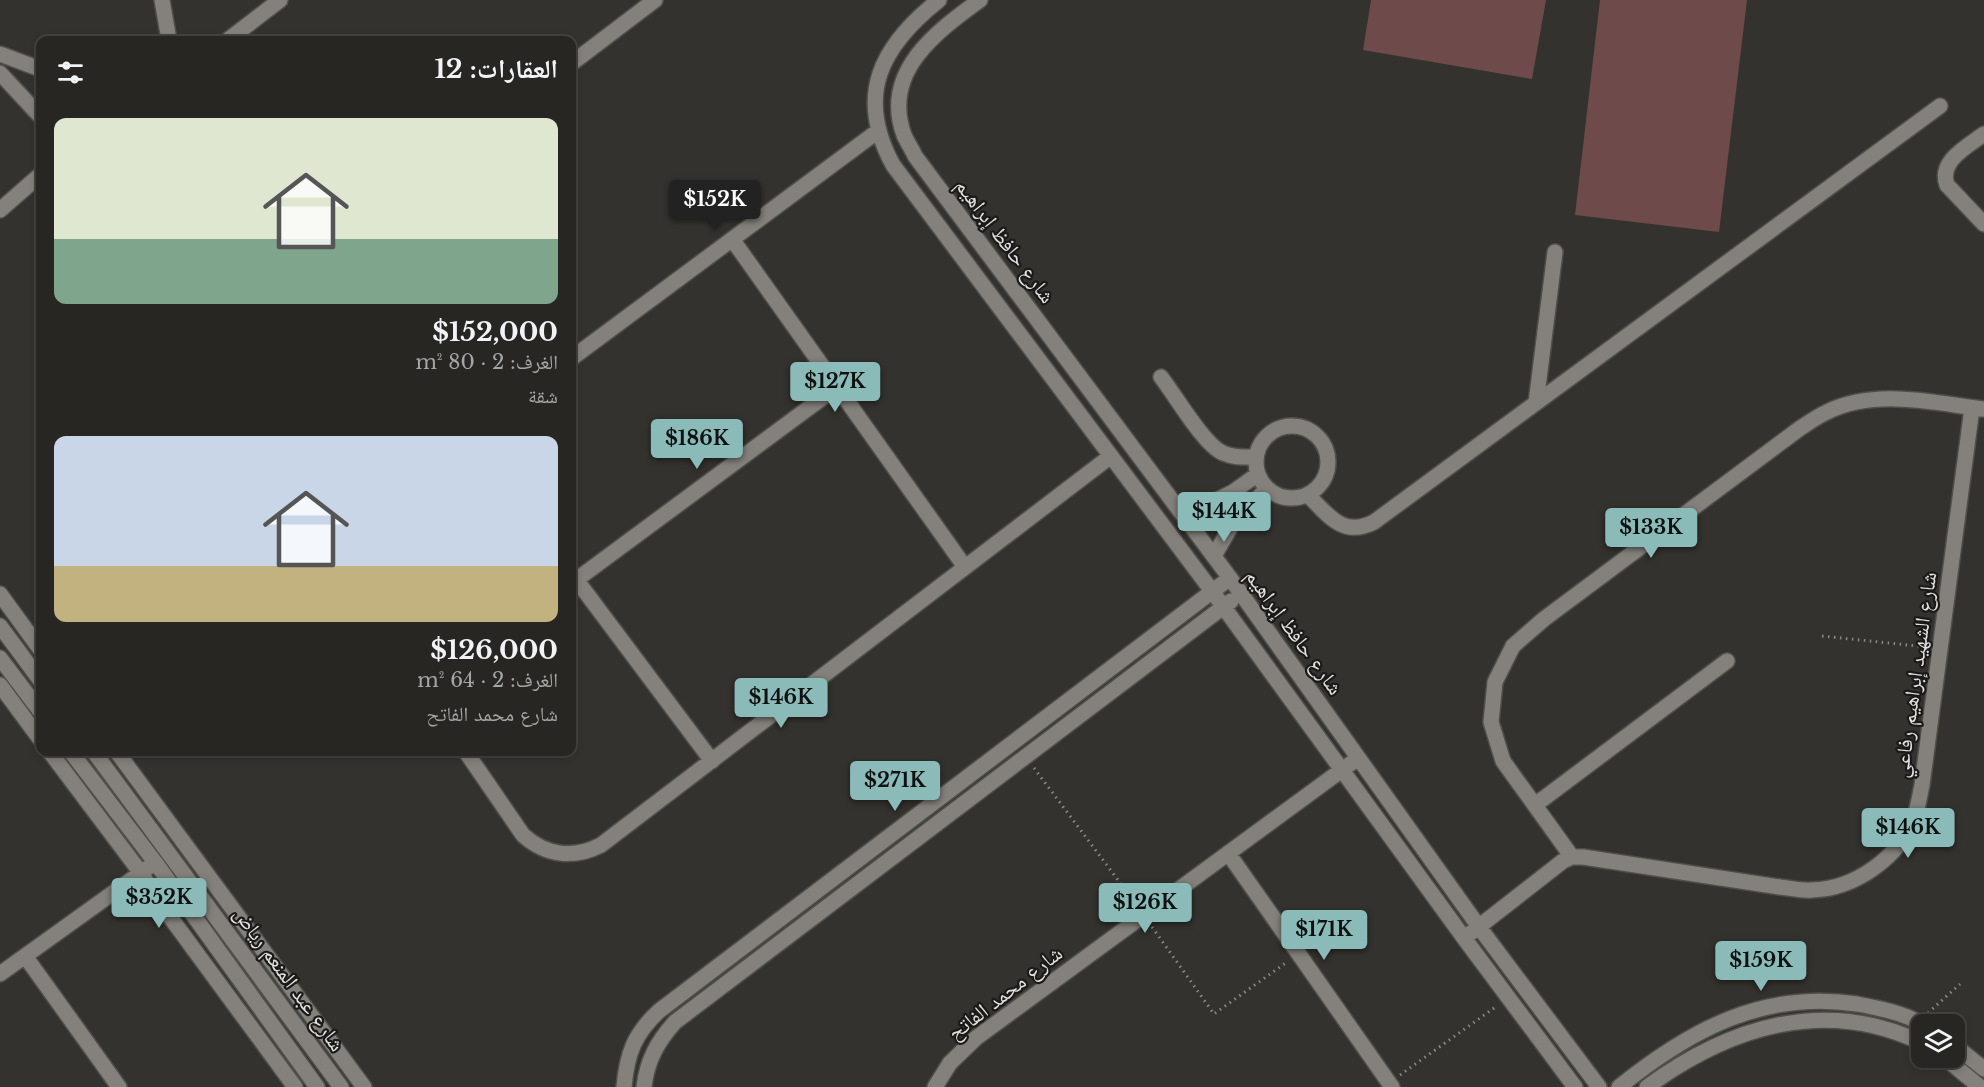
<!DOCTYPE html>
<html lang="ar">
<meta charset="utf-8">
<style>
:root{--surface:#272622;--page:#2f2e2a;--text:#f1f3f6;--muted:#a4a5a5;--line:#434340;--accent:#8bbbb9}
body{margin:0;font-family:"Libre Baskerville","Noto Naskh Arabic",serif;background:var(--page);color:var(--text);direction:rtl;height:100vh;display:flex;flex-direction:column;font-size:22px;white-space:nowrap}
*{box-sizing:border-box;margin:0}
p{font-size:20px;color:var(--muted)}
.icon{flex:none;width:33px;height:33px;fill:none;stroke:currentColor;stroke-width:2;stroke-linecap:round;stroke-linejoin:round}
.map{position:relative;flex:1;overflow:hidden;direction:ltr}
.sheet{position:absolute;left:36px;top:36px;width:540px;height:720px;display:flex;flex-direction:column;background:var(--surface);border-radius:12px;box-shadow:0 3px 9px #0003,0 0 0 2px var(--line);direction:rtl}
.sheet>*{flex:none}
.controls{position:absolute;left:1911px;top:1014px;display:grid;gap:12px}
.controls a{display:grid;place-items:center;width:54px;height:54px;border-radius:12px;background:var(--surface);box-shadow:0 3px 9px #0003,0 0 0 2px var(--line);font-size:30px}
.price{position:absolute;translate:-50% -51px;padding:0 14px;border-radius:6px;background:var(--accent);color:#111;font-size:20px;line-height:39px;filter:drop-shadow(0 2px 3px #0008)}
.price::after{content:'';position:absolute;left:50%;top:36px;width:18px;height:14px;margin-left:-9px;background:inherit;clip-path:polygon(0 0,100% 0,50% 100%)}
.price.selected{background:#222;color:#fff}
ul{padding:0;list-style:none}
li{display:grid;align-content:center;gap:12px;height:318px;padding:0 18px}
li span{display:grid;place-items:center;height:186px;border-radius:12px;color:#555}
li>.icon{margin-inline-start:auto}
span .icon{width:108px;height:108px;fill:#fffc;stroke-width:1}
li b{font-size:26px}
h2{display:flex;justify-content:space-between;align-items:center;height:72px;padding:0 18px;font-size:26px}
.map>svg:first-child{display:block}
.green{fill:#6e4a4a}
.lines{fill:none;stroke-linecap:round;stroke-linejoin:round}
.minor-casing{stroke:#504e4a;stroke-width:18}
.path{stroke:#8c8a87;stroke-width:3;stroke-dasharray:1.5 4.5;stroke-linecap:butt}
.minor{stroke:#84817c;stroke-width:15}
.labels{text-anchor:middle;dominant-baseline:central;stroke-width:4.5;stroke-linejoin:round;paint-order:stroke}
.street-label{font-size:21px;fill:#e3e1de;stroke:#1b1a18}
</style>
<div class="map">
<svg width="1984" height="1087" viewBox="0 0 1984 1087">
<rect width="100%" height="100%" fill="#34322e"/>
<path class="green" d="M1371 0H1546L1532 79 1363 50Z
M1600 0H1747L1719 232 1575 215Z"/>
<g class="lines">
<g class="minor-casing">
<path id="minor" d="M162 0 169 40
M939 0C881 46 855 95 893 165L1212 591 1464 938 1575 1087
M980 0C936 32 881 72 904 135 907 142 912 149 915 156L1230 578 1479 927 1599 1087
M228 40 280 0
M0 54 40 69
M572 63 655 0
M0 73 40 116
M1984 134C1968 146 1938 161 1947 185L1984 224
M0 210 40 175
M732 239 965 567
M572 358 878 131
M1161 377C1175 395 1204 445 1223 453 1234 458 1245 457 1256 457
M1536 403 1555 252
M1256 462a36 36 0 1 1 72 0a36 36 0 1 1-72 0Z
M1308 495C1328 515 1343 538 1374 522L1940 106
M1179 510 1217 500 1233 492 1258 474
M1214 556 1234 521 1267 489
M572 574 712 761
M576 580 837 387
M0 594 40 649
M0 626 40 680
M0 658 40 711
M0 685 40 739
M50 752 141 873 162 906 295 1087
M71 752 155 862 317 1087
M94 752 341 1087
M117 752 364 1087
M466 752 523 835C546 856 574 859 601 845L1111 456
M1535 805 1727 661
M1228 853 1392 1087
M1572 857 1503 761 1491 722 1495 682 1513 646 1544 619 1799 429C1808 423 1818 416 1827 412 1876 388 1933 403 1984 409
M1472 932 1563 861 1572 857H1583L1780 887C1790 888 1802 891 1812 890 1855 889 1900 857 1915 816 1918 806 1920 795 1922 785L1972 408
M25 956 119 1087
M0 974 149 867
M1954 1045 1984 1069
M1945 1058 1980 1087
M624 1087C627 1054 634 1034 659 1011L1230 578
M644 1087C647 1060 658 1041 675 1022L1231 601
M935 1087 950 1063 976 1038 1350 764
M1619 1087C1690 1030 1763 990 1857 1004 1878 1008 1904 1013 1922 1024
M1647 1087C1729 1027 1825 996 1922 1043"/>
</g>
<path class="path" d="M1822 636 1927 647
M1034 768 1136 904
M1152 927 1214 1014 1287 962
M1928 1013 1960 984
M1400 1075 1497 1006"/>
<use href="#minor" class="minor"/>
</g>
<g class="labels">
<g class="street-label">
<text transform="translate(1005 241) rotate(53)">شارع حافظ إبراهيم</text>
<text transform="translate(1294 632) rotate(54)">شارع حافظ إبراهيم</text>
<text transform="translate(1915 675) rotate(-82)">شارع الشهيد إبراهيم رفاعي</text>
<text transform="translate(289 979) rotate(54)">شارع عبد المنعم رياض</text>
<text transform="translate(1005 993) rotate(-38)">شارع محمد الفاتح</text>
</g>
</g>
</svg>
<div class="controls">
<a><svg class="icon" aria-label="layers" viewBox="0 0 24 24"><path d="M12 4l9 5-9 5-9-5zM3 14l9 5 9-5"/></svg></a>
</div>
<b class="price selected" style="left:715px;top:231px">$152K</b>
<b class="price" style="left:835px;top:413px">$127K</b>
<b class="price" style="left:697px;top:470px">$186K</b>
<b class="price" style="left:1224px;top:543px">$144K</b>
<b class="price" style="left:1651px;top:559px">$133K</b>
<b class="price" style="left:781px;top:729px">$146K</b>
<b class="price" style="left:895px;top:812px">$271K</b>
<b class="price" style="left:1908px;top:859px">$146K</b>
<b class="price" style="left:159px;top:929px">$352K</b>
<b class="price" style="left:1145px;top:934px">$126K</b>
<b class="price" style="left:1324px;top:961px">$171K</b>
<b class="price" style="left:1761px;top:992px">$159K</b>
<section class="sheet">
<h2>العقارات: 12<svg class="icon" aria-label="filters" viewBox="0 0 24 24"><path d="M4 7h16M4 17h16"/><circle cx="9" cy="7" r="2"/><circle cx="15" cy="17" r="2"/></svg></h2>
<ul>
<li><span style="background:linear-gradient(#dfe7d0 65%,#7fa58c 0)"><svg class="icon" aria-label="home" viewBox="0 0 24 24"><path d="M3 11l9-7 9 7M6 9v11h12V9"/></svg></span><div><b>$152,000</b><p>الغرف: 2 · 80 m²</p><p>شقة</p></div></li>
<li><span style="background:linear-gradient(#c9d6e8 70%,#c2b280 0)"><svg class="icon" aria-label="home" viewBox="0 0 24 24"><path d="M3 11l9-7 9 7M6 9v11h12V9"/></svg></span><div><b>$126,000</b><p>الغرف: 2 · 64 m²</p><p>شارع محمد الفاتح</p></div></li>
</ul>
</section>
</div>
